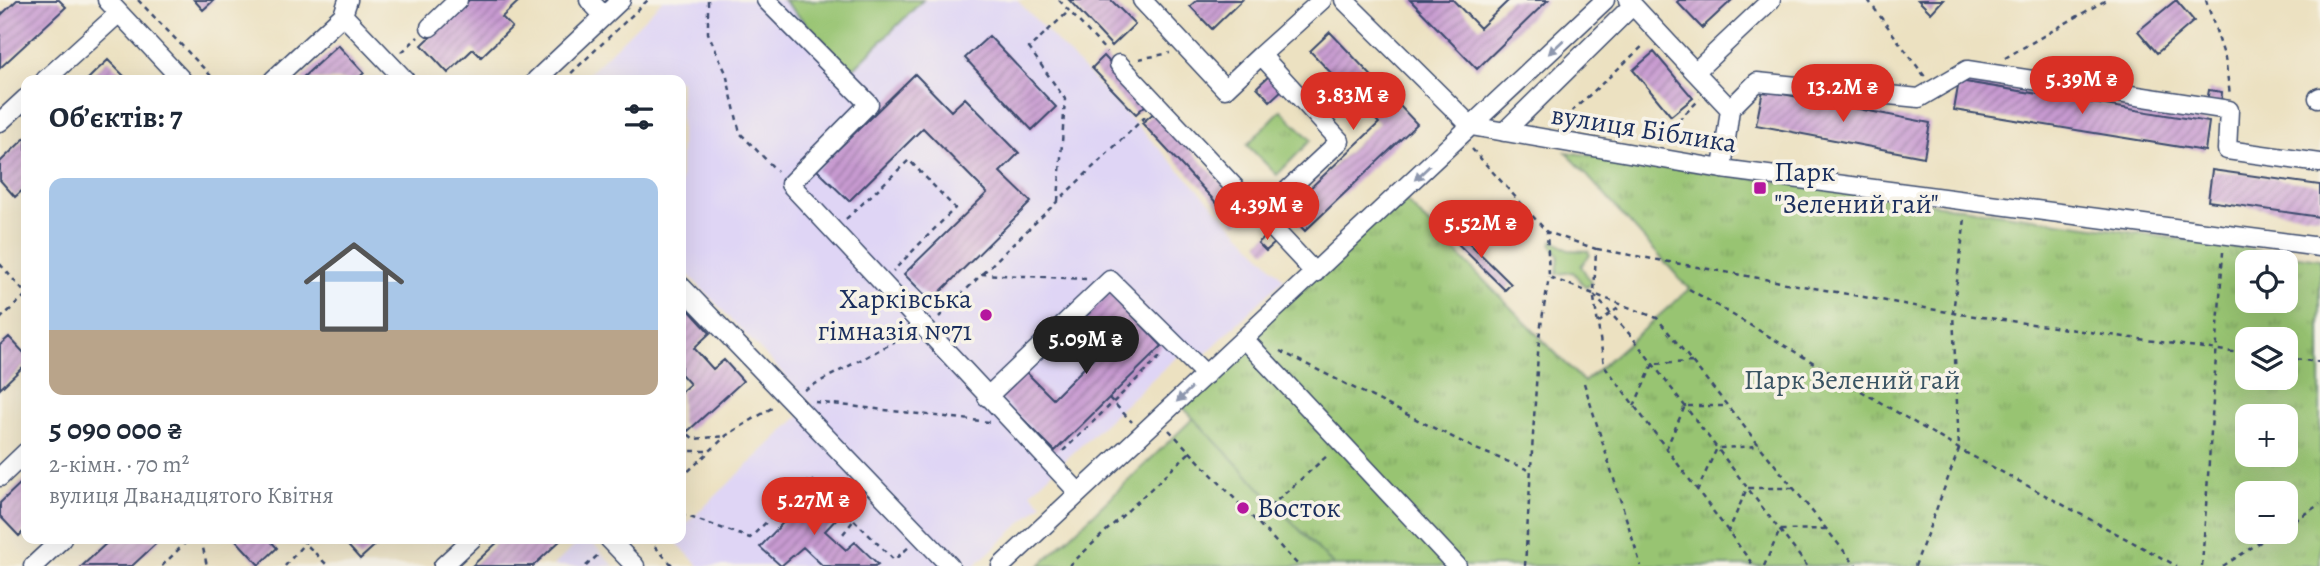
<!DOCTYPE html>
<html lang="uk">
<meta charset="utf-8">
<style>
:root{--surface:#fff;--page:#f2f2f3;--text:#1f2937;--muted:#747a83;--accent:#d93025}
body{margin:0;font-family:Alegreya,serif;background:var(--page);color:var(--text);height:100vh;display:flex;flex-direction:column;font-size:26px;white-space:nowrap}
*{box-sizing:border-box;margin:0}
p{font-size:23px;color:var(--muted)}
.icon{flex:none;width:38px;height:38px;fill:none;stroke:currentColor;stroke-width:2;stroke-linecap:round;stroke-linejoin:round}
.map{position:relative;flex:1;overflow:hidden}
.details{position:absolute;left:21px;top:75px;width:665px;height:469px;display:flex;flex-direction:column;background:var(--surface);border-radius:14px;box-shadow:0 7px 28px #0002}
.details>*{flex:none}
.controls{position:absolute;left:2235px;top:250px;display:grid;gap:14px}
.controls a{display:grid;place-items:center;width:63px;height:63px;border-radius:14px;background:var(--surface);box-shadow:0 7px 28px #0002;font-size:35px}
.price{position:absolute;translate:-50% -60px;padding:0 16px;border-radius:24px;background:var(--accent);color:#fff;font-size:23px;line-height:46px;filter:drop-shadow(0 2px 4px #0008)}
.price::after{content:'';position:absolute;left:50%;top:42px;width:21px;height:16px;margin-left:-10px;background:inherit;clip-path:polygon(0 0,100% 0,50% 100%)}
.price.active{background:#222;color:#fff}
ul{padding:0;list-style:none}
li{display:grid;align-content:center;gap:14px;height:371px;padding:0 28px}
li span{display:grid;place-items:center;height:217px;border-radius:14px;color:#555}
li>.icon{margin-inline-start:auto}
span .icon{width:126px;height:126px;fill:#fffc;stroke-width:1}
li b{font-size:30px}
h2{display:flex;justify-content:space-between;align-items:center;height:84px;padding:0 28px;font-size:30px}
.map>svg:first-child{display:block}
.built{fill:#dfd5f5}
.green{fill:#98c472;stroke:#5a7a68;stroke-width:2}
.park{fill:url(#park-tufts);stroke:#5a7a68;stroke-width:2;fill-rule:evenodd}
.building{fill:url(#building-hatch)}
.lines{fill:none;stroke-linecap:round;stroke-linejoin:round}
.minor-casing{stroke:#3a4a6d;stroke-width:21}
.path{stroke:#3a4a6d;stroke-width:2.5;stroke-dasharray:5 5;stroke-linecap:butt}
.minor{stroke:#fff;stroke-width:18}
.oneway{fill:#8d97ae}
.poi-dot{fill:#b5179e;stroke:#f7f3e8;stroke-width:2.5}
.labels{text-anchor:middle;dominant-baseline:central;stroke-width:7;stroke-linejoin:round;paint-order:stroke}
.street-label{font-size:28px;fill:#1b2f5e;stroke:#f7f3e8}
.poi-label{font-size:28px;fill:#1b2f5e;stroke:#f7f3e8;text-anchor:start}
.park-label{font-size:28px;fill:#3a5463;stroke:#f7f3e8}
</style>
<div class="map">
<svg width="2320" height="566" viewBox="0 0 2320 566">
<defs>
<pattern id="park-tufts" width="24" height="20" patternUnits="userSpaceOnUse" patternTransform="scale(1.75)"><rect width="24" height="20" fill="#98c472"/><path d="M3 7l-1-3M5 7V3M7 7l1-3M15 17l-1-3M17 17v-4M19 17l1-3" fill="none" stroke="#7ba061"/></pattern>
<pattern id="building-hatch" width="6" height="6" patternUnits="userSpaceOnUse" patternTransform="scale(1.75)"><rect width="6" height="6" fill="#c79ad0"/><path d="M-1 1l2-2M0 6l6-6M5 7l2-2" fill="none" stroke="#a17eac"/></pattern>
</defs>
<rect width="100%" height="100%" fill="#f7f3e8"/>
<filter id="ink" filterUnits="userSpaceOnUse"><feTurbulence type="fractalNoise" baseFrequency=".0143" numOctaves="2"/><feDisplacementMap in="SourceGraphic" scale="14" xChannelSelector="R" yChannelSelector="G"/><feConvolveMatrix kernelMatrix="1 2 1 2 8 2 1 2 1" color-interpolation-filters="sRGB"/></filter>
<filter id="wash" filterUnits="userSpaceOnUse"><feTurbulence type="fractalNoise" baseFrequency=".00686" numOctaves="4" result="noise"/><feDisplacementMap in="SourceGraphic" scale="28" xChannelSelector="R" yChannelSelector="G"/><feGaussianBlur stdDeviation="1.57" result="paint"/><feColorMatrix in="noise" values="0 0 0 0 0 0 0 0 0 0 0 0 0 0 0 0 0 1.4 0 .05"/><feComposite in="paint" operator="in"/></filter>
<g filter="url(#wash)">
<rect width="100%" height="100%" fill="#ece1c1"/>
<path class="built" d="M663 0H1017L1284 279 1195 364 1184 351 1161 371 1031 492 1042 504 974 566H699L673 539H681V529L812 404 681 267V80H582Z
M582 539H589L614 566H553Z"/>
<path class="green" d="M783 0H923L852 70Z
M1553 240 1568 250 1588 251 1590 255 1581 266 1591 282 1589 286 1585 287 1573 272 1557 274 1559 256 1551 244Z
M1250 364 1440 566H1039Z"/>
<path class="park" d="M1281 110 1311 140 1277 175 1247 145Z
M1566 152 2320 259V566H1334L1176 400 1399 194 1584 382 1689 289ZM2247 262H2286V301H2247ZM2247 340H2286V378H2247ZM2247 416H2286V455H2247ZM2247 494H2286V532H2247Z"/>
<g id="blocks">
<path class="building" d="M17 0H59L66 7 0 68V16Z
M194 0H214L203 10Z
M469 0H520L502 17 512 27 481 57 473 49 448 73 422 45Z
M1069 0H1111L1135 24 1112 46Z
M1197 0H1242L1212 29 1190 6Z
M1410 0H1453L1480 28 1509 0H1548L1477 69Z
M1679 0H1732L1702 28 1677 2Z
M1918 0H1943L1931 13Z
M2176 0 2194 21 2157 53 2138 31Z
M1330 32 1417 124 1305 231 1286 211 1379 123 1310 51Z
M989 36 1056 107 1032 130 965 58Z
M338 45 364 73 356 80H300Z
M1654 52 1693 98 1671 116 1633 70Z
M1104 56 1148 103 1136 114 1092 68Z
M108 60 128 80H87L95 72Z
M915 74 951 111 965 98 1019 153 1000 172 1031 202 931 301 904 274 987 193 923 128 849 201 817 170Z
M1270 75 1283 89 1270 101 1257 87Z
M1959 81 2209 122 2205 151 1954 110Z
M1763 90 1930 123 1924 157 1756 125Z
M2209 90 2222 92 2221 103 2207 101Z
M1155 112 1249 212 1236 224 1142 123Z
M26 137V187L15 197 0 180V162Z
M2212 170 2320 185V217L2208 201Z
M1457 231 1511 284 1505 290 1451 237Z
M1268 234 1276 242 1266 251 1258 243Z
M1110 292 1162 346 1055 451 1000 396 1025 371 1053 399 1109 343 1084 318Z
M688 309 710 333 694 348 713 369 724 360 743 381 688 431 681 423V392L690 384 681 374V316Z
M9 337 26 355V364L0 389V345Z
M26 478V529L19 536 0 516V503Z
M814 490 840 515 825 531 846 550 855 542 878 564 875 566H823L803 547 781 566 760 547Z
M111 539H161L132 566H82Z
M235 539H269L277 548 259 565Z
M342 539H382L360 559Z
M501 539H562L533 566H472Z"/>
</g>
</g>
<g filter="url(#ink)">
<use href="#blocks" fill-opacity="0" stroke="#3a4a6d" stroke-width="2"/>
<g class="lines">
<g class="minor-casing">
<path id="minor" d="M107 0 182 80
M348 0 343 15 405 80
M589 0 604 16
M766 0 869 104 790 184 1079 493
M1142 0 1225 89 1261 55
M1344 0 1471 126 1722 169 2320 247
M1628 0 1695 72 1771 0
M430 27 458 0
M1119 64 1315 273
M1695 72 1730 109 1722 169
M45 80 119 13
M273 80 343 15
M536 80 621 0
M2318 98 2320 97
M1730 109 1757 82 1919 98 1967 70 2229 110 2227 150 2320 163
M0 122 26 98
M1504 132 1633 5
M1261 215 1340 141 1261 55 1322 0
M681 286 950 566
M1244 339 1457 566
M987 397 1110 280 1206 375
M0 477 26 452
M609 539 635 566
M33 566 62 539
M443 566 472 539
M1001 566 1605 0"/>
</g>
<path class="path" d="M138 0 215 80
M708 0V33L726 73 740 133 777 171
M1059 0 1107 52
M1868 0 1925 77
M2206 0 2225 58 2230 95
M402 52 418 37
M2005 58 2106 0
M1139 59 1170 53
M564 80 648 0
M1557 125 1645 44
M1657 141 1700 99
M1472 149 1547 232
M1058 201 1065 99 1029 48 1069 11
M846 219 909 160 955 208 893 271
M1597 249 1953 313 2247 354
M0 264 26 294
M983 273 1145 117
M1689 289 1959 449 2177 566
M1594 298 1604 365 1754 566
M939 317 982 274 1086 279
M0 319 26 295
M1598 323 1621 306
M1280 351 1476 449 1529 470
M2286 358 2320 362
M1584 383 1641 566
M804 390 909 334
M1109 398 1132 422
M815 402 989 422
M1634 406 1653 364 1693 362
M681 428 694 439 726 436
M1169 430 1299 566
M1666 449 1685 406H1726
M681 451H710
M1063 451 1162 355
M681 478 727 435 775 406
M1697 491 1717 448 1760 446
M681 514 750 538 811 479 854 520 843 534
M854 520 894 560 909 547
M1255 520 1328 455
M2286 526 2320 504
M1728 533 1747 488H1793
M201 539 207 566
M301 539 328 566
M648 539 673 566
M162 566 189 539
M285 566 308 539
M586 566 599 554
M1069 566 1190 452
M1525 566 1539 337 1549 277
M1764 566 1780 530 1825 529
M1807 566 1633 338 1594 295 1596 249 1547 232 1549 277 1657 318 1856 566
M1915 566 1959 449 1953 313 1965 218
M2202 566 2223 252
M2223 566 2276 532"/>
<use href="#minor" class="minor"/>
</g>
<defs><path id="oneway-solid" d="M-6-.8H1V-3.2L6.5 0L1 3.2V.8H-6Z" transform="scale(1.75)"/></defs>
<g class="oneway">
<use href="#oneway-solid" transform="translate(1556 47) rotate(137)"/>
<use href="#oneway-solid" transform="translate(1422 173) rotate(137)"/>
<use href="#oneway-solid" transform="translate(1184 395) rotate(137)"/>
</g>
</g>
<g class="poi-dot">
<rect x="1753" y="181" width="14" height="14" rx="3.5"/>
<circle cx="986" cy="315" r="7"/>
<circle cx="1243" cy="508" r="7"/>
</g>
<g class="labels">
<g class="street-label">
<text transform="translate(1644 129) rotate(9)">вулиця Біблика</text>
</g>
<g class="poi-label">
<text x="1774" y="172">Парк<tspan x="1774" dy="32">"Зелений гай"</tspan></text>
<text x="972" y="299" text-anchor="end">Харківська<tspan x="972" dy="32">гімназія №71</tspan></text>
<text x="1257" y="508">Восток</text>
</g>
<g class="park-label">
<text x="1852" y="380">Парк Зелений гай</text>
</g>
</g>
</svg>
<div class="controls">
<a><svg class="icon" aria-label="locate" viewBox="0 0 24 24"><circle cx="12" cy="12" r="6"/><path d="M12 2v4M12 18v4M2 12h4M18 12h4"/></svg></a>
<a><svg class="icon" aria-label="layers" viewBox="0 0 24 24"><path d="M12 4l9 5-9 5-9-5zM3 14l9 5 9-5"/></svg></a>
<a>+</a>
<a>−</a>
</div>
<b class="price" style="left:2082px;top:116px">5.39M ₴</b>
<b class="price" style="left:1843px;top:124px">13.2M ₴</b>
<b class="price" style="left:1353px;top:132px">3.83M ₴</b>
<b class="price" style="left:1267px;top:242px">4.39M ₴</b>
<b class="price" style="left:1481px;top:260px">5.52M ₴</b>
<b class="price active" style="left:1086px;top:376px">5.09M ₴</b>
<b class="price" style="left:814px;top:537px">5.27M ₴</b>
<section class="details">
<h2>Об’єктів: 7<svg class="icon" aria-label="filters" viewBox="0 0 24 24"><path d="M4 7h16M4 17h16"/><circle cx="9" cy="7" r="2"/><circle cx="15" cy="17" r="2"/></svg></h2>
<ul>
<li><span style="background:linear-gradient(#a9c7e8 70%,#b9a48a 0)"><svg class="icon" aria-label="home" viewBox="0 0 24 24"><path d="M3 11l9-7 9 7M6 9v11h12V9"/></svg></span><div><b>5 090 000 ₴</b><p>2-кімн. · 70 m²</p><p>вулиця Дванадцятого Квітня</p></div></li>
</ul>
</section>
</div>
